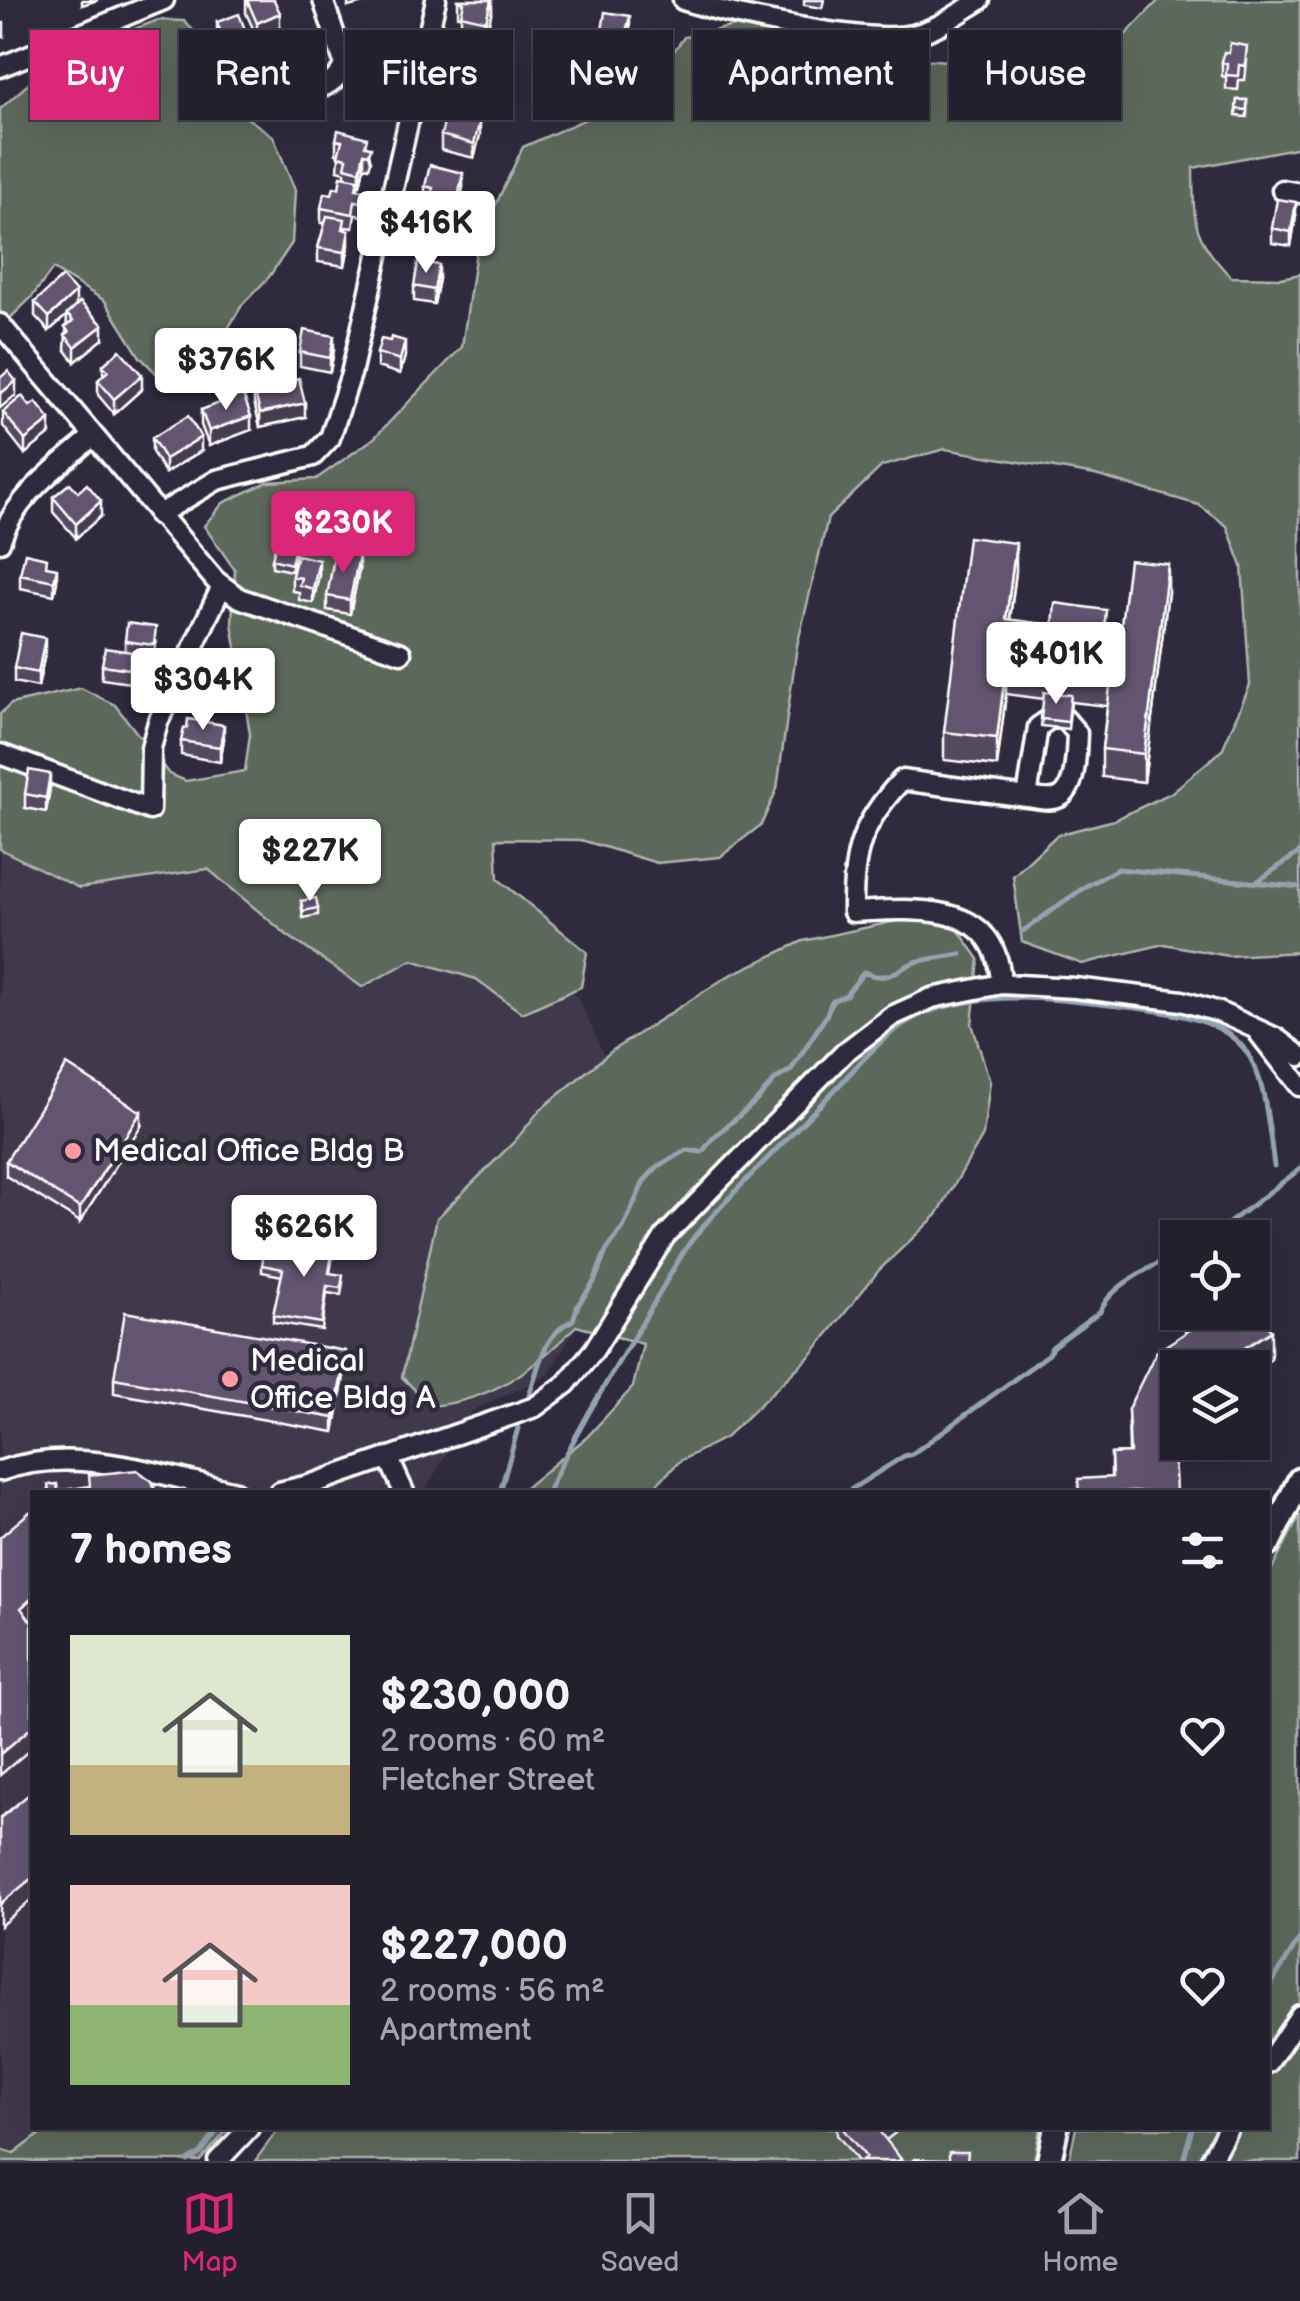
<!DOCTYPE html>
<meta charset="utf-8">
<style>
:root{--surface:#23202e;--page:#2f2d3a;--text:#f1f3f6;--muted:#a3a3aa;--line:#403e4a;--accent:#db2777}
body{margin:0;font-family:"Balsamiq Sans",sans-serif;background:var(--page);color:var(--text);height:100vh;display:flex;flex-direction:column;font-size:38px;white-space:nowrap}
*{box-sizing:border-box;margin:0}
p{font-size:32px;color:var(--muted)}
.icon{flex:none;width:55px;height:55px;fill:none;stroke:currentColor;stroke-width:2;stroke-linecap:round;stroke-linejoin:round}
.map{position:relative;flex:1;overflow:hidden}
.panel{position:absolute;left:30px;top:1490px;width:1240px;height:640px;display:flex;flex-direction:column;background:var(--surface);border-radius:0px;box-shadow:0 10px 40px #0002,0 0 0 2px var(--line)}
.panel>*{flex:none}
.top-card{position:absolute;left:30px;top:30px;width:1240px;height:90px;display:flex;gap:20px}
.buttons{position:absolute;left:1160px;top:1220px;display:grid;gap:20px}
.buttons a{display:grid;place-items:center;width:110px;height:110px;border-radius:0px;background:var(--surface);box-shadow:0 10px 40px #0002,0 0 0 2px var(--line);font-size:50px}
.price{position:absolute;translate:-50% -85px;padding:0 22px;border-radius:10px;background:#fff;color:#222;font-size:32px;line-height:65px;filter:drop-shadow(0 2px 5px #0008)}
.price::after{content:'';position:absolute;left:50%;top:60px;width:30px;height:22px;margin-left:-15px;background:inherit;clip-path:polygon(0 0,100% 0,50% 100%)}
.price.current{background:var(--accent);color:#fff}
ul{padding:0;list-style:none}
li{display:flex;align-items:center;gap:30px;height:250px;padding:0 40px}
li span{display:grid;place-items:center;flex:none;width:280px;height:200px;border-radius:0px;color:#555}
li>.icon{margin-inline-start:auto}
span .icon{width:120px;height:120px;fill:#fffc;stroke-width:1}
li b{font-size:42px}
h2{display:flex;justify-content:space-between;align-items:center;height:120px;padding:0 40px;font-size:42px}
.tag{padding:0 35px;border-radius:0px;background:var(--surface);box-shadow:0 10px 40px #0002,0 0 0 2px var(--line);font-size:35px;line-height:90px}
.tag.current{background:var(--accent);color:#fff}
.tab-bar{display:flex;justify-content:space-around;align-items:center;height:140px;border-top:2px solid var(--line);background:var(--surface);font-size:28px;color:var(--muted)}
.tab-bar a{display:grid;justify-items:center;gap:5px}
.tab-bar .current{color:var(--accent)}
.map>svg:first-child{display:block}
.built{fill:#3f374c}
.green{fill:#5d685c;stroke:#aeb4ae;stroke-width:2.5}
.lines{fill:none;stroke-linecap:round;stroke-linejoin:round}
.stream{stroke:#95a3af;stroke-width:5}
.street-casing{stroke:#fff;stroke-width:25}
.secondary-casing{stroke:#fff;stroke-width:30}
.street{stroke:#2f2a3d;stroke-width:18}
.secondary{stroke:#2f2a3d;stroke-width:22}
.wall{fill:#554960;stroke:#fff;stroke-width:2.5}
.shaded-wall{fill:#453c4e;stroke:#fff;stroke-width:2.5}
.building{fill:#635570;stroke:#fff;stroke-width:2.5}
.poi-dot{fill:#ff9aa2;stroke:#2f2a3d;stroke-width:4}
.labels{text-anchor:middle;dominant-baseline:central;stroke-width:9;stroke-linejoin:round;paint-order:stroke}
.poi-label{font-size:32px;fill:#fff;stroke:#2f2a3d;text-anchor:start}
</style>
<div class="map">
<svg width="1300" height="2161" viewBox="0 0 1300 2161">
<rect width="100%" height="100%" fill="#2f2a3d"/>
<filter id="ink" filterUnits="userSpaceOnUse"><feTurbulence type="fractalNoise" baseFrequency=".01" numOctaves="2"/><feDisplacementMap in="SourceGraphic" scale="20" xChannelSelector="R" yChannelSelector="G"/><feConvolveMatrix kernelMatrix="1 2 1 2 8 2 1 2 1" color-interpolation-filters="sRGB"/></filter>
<g filter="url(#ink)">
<path class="built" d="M141 830 490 931 578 997 658 1176 549 1375 472 1411 427 1487 428 1492H32V2128H119L0 2161V849L79 887Z"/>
<path class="green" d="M1159 0H1300V147L1193 168C1194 223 1191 236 1231 277L1281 278 1300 274V952L1228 956 1164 944 1082 964 1022 942 1013 876 1057 835 1114 820 1171 793 1222 750 1250 685 1242 566 1227 526 1199 505 1095 475 945 449 882 466 828 518 797 646 777 789 761 825 720 857 657 863 581 840 496 839 498 879 587 952 581 987 522 1013 476 979 412 960 362 987 287 935 208 869 79 888 0 849V714L11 704 81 688 115 705 169 774 186 781 245 771 250 734 232 623 235 570 204 526 223 503 268 482 316 479 373 439 462 347 477 244 523 147 644 93 684 37 734 26 892 57 977 63 1030 52 1110 51Z
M158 20 184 21 201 38 206 74 240 113 273 136 295 190 292 243 269 277 242 305 204 369 166 383 140 357 105 301 53 269 31 298 0 328V109L45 69 80 50Z
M911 918 957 928 979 959 972 1024 990 1082 983 1135 937 1215 880 1269 812 1354 726 1437 680 1461 649 1492H520L587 1437 633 1387 643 1344 576 1326C533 1370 493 1400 431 1406L402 1377 437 1218 515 1141 540 1110 613 1050 728 976 803 941Z
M1300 1515V2161H1069L1076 2128H1268V1577Z
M48 2128H229L200 2161H0V2149L14 2154Z
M279 2128H1040L1034 2161H255Z"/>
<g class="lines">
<path class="stream" d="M1258 881 1300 852
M1023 931 1086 886 1118 869 1300 887
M1201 1238 1225 1226 1300 1169
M529 1396C539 1366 543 1334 573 1320L578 1305 594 1282 606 1251 624 1226 644 1181 658 1166 687 1150 702 1152 713 1138 755 1102 776 1079 791 1070 826 1016 832 1001 846 995 864 972C891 985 900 965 919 961 933 958 947 957 961 954
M500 1492 518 1428
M548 1492C577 1428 615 1369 651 1308 666 1283 680 1253 699 1231 740 1184 786 1140 830 1095 854 1070 888 1028 920 1015 989 987 1064 1000 1136 1008 1259 1023 1260 1055 1274 1166
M847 1492 904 1456 912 1454 1049 1354 1052 1347 1100 1312C1109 1286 1154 1265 1178 1254
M1268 1989 1300 1938
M188 2161 201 2153 219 2128
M1183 2161 1192 2128"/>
<g class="street-casing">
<path id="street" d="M683 0C729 15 867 45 912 35 937 30 959 13 980 0
M0 67 164 0
M277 103C298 95 341 89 344 62L323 0
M1282 190 1300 193
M0 324 215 580 239 598 401 653
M158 515 217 480 313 456 330 438 351 374 436 0
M0 542C15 496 58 467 92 437
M0 754 150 810 151 748 158 722 222 586
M1001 984C998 899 916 909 853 912 852 853 861 823 902 780L1027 797C1037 798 1051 802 1060 797 1077 788 1076 750 1077 733L1065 719 1051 718 1038 727 1027 797
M1258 1032 1300 1086
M388 1457 404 1492
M0 1471C75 1444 161 1475 236 1492
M279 1492 309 1485 535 1407 566 1384 594 1350 665 1236 845 1052 892 1016 932 998 1001 984 1075 988 1182 1001 1219 1012 1276 1038 1300 1056
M1268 2063 1300 2015
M218 2161 249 2128
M1210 2161 1228 2128"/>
</g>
<g class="secondary-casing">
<path id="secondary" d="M1268 1544 1300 1480
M1049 2161 1056 2128"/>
</g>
<use href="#street" class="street"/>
<use href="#secondary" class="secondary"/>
</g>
<path class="wall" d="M246 0 280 27 257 37 246 13Z
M458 0H492V10L486 35 461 29V16H458Z
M804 0H824L822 8 804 5Z
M217 22 253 65 237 70 234 64 228 66 217 37Z
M630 30 622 61 600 58V43Z
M1247 60 1245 80H1239L1238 90 1226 89V77L1222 76V62Z
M491 94 486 119 476 117 480 135 474 158 441 150V135L456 118 457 113 452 112V98Z
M1237 100H1247V117L1236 116Z
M336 140 367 146 371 161 369 168 364 167 360 185 358 184V189L364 204 362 216 355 215 353 228 345 227 349 245 345 266 318 262V248L325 223H321V208L339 188 345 177V172L338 170 339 155 336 154Z
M425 186 463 187 456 221 430 215V201L425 200Z
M1296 216 1291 246 1272 243V228Z
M439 279 434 304 414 301V286Z
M35 302 76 306 103 339 75 362 65 349 67 315 49 331 35 316Z
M390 341 405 356 400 374 377 367V353Z
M334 350 330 372 300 366V352Z
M103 365 142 389 114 414 98 395V380L103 376Z
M254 388 305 417 260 427 254 402Z
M201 410 251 430 209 446 201 425Z
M3 412 50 434 25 454 3 426Z
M152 438 201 451 165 473 152 452Z
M53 497 101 516 76 538 53 512Z
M296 550 291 571 272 567V559Z
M47 566 57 582 54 595 20 588V574Z
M359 570 350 614 327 610V596Z
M1016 571 1010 620 1120 633 1168 592 1144 782 1102 777V749L1107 706 1071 702 1068 729 1041 726 1044 699 1006 694 997 766 944 760V732Z
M319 575 313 603 299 600V592L292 591V576Z
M125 641H156L154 659 132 656 130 683 102 679V665L125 651Z
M45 653 38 687 14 682V668Z
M224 739 220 762 181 755V741Z
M50 788 46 812 25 808V794Z
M301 901 318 908V915L303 918Z
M141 1126 80 1222 6 1176V1161Z
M334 1248 330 1273 343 1282 341 1295 327 1293 322 1330 273 1322V1315L282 1276 262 1272V1265Z
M1185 1312H1252L1271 1359 1252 1371V1368H1178V1442H1186L1182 1449 1173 1445 1176 1492 1111 1477V1454L1129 1453 1128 1409 1185 1333Z
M346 1365 334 1432 114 1393V1378Z
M837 2128H895V2133L886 2140 901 2161H858L837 2135Z"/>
<path class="shaded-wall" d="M82 0H98L82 5Z
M348 0H374L348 7Z
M491 0 492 10 486 35V21Z
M280 13V27L257 37V23Z
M630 16V30L622 61V47Z
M4 23V37L0 38V24Z
M234 49V64L228 66V52Z
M253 50V65L237 70V56Z
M491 79V94L486 119V104Z
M480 120V135L474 158V144Z
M364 153V167L360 185V171Z
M463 173V187L456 221V207Z
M1296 202V216L1291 246V232Z
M349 231V245L345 266V252Z
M439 265V279L434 304V290Z
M76 292V307L49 331V317Z
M103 325V339L75 362V347Z
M334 336V350L330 372V358Z
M405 341V356L400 374V360Z
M142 375V389L114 414V399Z
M16 381V395L0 408V394Z
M305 403V417L260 427V413Z
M251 416V430L209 446V431Z
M50 420V434L25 454V440Z
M201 437V451L165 473V459Z
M101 501V516L76 538V524Z
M1016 543V571L1006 647V619Z
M359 556V570L350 614V600Z
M319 560V575L313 603V589Z
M1168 564V592L1144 782V754Z
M57 568V582L54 595V581Z
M45 638V653L38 687V673Z
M1006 666V694L997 766V738Z
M224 725V739L220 762V747Z
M50 774V788L46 812V798Z
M141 1112V1126L80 1222V1208Z
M1271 1331V1359L1252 1371V1368H1213Z
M346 1351V1365L334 1432V1418Z
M32 1598V1620L21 1629V1608Z
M32 1727V1748L0 1775V1754Z
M32 1878V1899L0 1926V1904Z
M883 2128H895V2133L879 2145V2131Z"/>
<path class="building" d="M247 0H274L280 13 257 23Z
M458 0H491L486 21 461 15 464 3 458 1Z
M605 12 630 16 622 47 600 43Z
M239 14 253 50 237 56 234 49 228 52 217 22Z
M1230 43 1247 46 1245 66 1239 65 1238 76 1226 75 1227 63 1222 62 1224 52 1229 53Z
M457 73 491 79 486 104 452 98Z
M1237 100H1247V110L1236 109Z
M459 105 476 109 473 119 480 120 474 144 441 135 446 115 456 118Z
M338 130 367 138 365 146 371 147 369 154 364 153 360 171 345 167 347 158 338 156 342 141 336 140Z
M430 165 463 173 456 207 430 201 433 188 425 186Z
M341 176 358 179 356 189 364 190 362 202 355 201 353 214 321 208 324 193 332 194 334 187 339 188Z
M1277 199 1296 202 1291 232 1272 228Z
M327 216 345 219 343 229 349 231 345 252 318 248Z
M418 262 439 265 434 290 414 286Z
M62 277 76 292 49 317 35 302Z
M80 302 103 325 75 347 65 335 69 332 65 327 73 321 67 314Z
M304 330 334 336 330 358 300 352Z
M391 337 405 341 400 360 377 353 381 339 390 341Z
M120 350 142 375 114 399 98 380 108 371 103 365Z
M8 371 16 381 0 394V378Z
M299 378 305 403 260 413 254 388Z
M243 394 251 416 209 431 201 410Z
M22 396 30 406 36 402 50 420 25 440 3 412Z
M188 416 201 437 165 459 152 438Z
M70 483 78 492 87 484 101 501 76 524 53 497Z
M968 537 1016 543 1006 619 1053 625 1055 603 1106 610 1104 631 1120 633 1129 560 1168 564 1144 754 1102 749 1111 679 1006 666 997 738 944 732Z
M277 539 296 543 291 564 272 559Z
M335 552 359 556 350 600 327 596Z
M25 553 47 558 46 566 57 568 54 581 20 574Z
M297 555 319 560 313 589 299 585 301 578 292 576Z
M127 623 156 627 154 645 125 641Z
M21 633 45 638 38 673 14 668Z
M105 648 132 652 130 669 102 665Z
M1044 692 1071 695 1068 722 1041 719Z
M188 719 224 725 220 747 181 741 184 728H187Z
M29 770 50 774 46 798 25 794Z
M316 898 318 908 303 911 301 901Z
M67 1065 141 1112 80 1208 6 1161Z
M300 1235 334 1241 329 1273 343 1275 341 1288 327 1286 322 1323 273 1315 283 1269 262 1265 264 1252 297 1257Z
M1252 1302 1271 1331 1213 1368H1178V1419L1172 1416 1176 1492H1079L1078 1479 1112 1477 1111 1454 1130 1453 1128 1409 1156 1352 1196 1326 1187 1312H1252Z
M125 1312 346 1351 334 1418 114 1378Z
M137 1470 152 1481 156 1492H49L48 1485 57 1484 58 1491 90 1486 89 1475Z
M32 1510V1598L21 1608 32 1623V1727L0 1754V1537Z
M28 1795 32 1800V1878L0 1904V1818Z
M842 2128H883L879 2131 901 2159 898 2161H862L866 2157Z
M949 2152H968L967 2161H914V2159L949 2160Z"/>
</g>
<g class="poi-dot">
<circle cx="73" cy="1151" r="10"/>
<circle cx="230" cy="1379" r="10"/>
</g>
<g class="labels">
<g class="poi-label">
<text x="93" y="1151">Medical Office Bldg B</text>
<text x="250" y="1361">Medical<tspan x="250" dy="37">Office Bldg A</tspan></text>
</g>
</g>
</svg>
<div class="buttons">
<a><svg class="icon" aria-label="locate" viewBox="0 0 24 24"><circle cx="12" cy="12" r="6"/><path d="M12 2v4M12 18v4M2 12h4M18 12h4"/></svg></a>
<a><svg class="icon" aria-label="layers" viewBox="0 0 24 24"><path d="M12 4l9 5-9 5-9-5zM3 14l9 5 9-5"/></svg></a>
</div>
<b class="price" style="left:426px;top:276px">$416K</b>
<b class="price" style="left:226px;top:413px">$376K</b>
<b class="price current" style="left:343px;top:576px">$230K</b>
<b class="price" style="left:1056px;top:707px">$401K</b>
<b class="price" style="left:203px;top:733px">$304K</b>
<b class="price" style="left:310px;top:904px">$227K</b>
<b class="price" style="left:304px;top:1280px">$626K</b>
<div class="top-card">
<a class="tag current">Buy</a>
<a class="tag">Rent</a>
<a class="tag">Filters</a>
<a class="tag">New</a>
<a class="tag">Apartment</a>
<a class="tag">House</a>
</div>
<section class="panel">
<h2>7 homes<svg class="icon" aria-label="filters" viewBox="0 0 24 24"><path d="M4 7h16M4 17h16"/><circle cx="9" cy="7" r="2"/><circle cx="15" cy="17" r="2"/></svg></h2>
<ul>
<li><span style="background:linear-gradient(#dfe7d0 65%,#c2b280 0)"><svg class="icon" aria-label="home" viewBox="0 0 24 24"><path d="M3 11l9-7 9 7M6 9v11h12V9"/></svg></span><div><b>$230,000</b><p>2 rooms · 60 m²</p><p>Fletcher Street</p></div><svg class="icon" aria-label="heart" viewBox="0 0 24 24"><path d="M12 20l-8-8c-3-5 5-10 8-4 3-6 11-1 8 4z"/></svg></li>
<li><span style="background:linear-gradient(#f6c9c9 60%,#8fb573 0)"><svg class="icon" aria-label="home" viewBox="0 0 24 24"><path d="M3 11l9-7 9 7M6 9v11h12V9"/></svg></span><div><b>$227,000</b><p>2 rooms · 56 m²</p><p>Apartment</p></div><svg class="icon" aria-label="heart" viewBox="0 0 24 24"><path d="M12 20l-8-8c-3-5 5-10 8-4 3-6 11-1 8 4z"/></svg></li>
</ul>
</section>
</div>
<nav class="tab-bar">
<a class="current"><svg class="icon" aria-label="map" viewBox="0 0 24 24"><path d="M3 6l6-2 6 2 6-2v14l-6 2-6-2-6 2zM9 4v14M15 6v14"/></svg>Map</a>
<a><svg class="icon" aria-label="saved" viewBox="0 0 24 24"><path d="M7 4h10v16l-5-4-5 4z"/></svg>Saved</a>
<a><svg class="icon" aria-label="home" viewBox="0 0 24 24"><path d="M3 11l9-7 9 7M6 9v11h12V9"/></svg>Home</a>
</nav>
